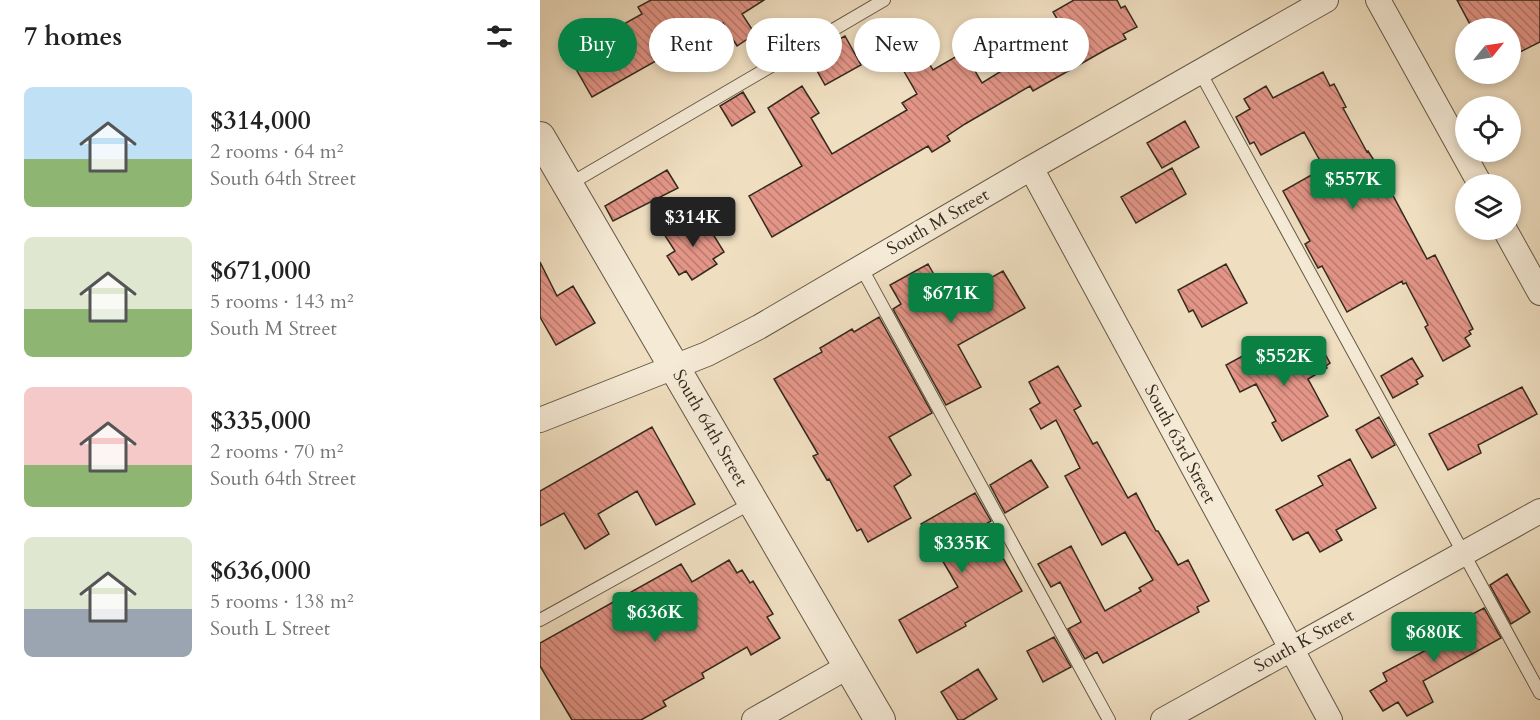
<!DOCTYPE html>
<meta charset="utf-8">
<style>
:root{--surface:#fff;--page:#f2f2f2;--text:#222;--muted:#767676;--accent:#0b8043}
body{margin:0;font-family:Cardo,serif;background:var(--page);color:var(--text);height:100vh;display:flex;flex-direction:column;font-size:22px;white-space:nowrap}
*{box-sizing:border-box;margin:0}
p{font-size:20px;color:var(--muted)}
.icon{flex:none;width:33px;height:33px;fill:none;stroke:currentColor;stroke-width:2;stroke-linecap:round;stroke-linejoin:round}
.map{position:relative;flex:1;overflow:hidden}
.panel{display:flex;flex-direction:column;background:var(--surface);width:540px}
.panel>*{flex:none}
.guide{position:absolute;left:18px;top:18px;width:570px;height:54px;display:flex;gap:12px}
.needle{width:39px;rotate:60deg}
.controls{position:absolute;left:915px;top:18px;display:grid;gap:12px}
.controls a{display:grid;place-items:center;width:66px;height:66px;border-radius:50%;background:var(--surface);box-shadow:0 3px 9px #0003;font-size:30px}
.price{position:absolute;translate:-50% -51px;padding:0 14px;border-radius:6px;background:var(--accent);color:#fff;font-size:20px;line-height:39px;filter:drop-shadow(0 2px 3px #0008)}
.price::after{content:'';position:absolute;left:50%;top:36px;width:18px;height:14px;margin-left:-9px;background:inherit;clip-path:polygon(0 0,100% 0,50% 100%)}
.price.current{background:#222;color:#fff}
ul{padding:0;list-style:none}
li{display:flex;align-items:center;gap:18px;height:150px;padding:0 24px}
li span{display:grid;place-items:center;flex:none;width:168px;height:120px;border-radius:9px;color:#555}
li>.icon{margin-inline-start:auto}
span .icon{width:72px;height:72px;fill:#fffc;stroke-width:1}
li b{font-size:26px}
h2{display:flex;justify-content:space-between;align-items:center;height:72px;padding:0 24px;font-size:26px}
.pill{padding:0 21px;border-radius:27px;background:var(--surface);box-shadow:0 3px 9px #0003;font-size:21px;line-height:54px}
.pill.current{background:var(--accent);color:#fff}
main{display:flex;flex:1;min-height:0}
.map>svg:first-child{display:block}
.building{fill:url(#building-back-hatch);stroke:#342b1e;stroke-width:1.5}
.lines{fill:none;stroke-linecap:round;stroke-linejoin:round}
.service-casing{stroke:#635846;stroke-width:14}
.minor-casing{stroke:#635846;stroke-width:26}
.tertiary-casing{stroke:#635846;stroke-width:32}
.service{stroke:#f5ead6;stroke-width:12}
.minor{stroke:#f5ead6;stroke-width:24}
.tertiary{stroke:#f5ead6;stroke-width:30}
.labels{text-anchor:middle;dominant-baseline:central;stroke-width:6;stroke-linejoin:round;paint-order:stroke}
.street-label{font-size:18px;fill:#342b1e;stroke:#f5ead6}
</style>
<main>
<section class="panel">
<h2>7 homes<svg class="icon" aria-label="filters" viewBox="0 0 24 24"><path d="M4 7h16M4 17h16"/><circle cx="9" cy="7" r="2"/><circle cx="15" cy="17" r="2"/></svg></h2>
<ul>
<li><span style="background:linear-gradient(#bfe0f5 60%,#8fb573 0)"><svg class="icon" aria-label="home" viewBox="0 0 24 24"><path d="M3 11l9-7 9 7M6 9v11h12V9"/></svg></span><div><b>$314,000</b><p>2 rooms · 64 m²</p><p>South 64th Street</p></div></li>
<li><span style="background:linear-gradient(#dfe7d0 60%,#8fb573 0)"><svg class="icon" aria-label="home" viewBox="0 0 24 24"><path d="M3 11l9-7 9 7M6 9v11h12V9"/></svg></span><div><b>$671,000</b><p>5 rooms · 143 m²</p><p>South M Street</p></div></li>
<li><span style="background:linear-gradient(#f6c9c9 65%,#8fb573 0)"><svg class="icon" aria-label="home" viewBox="0 0 24 24"><path d="M3 11l9-7 9 7M6 9v11h12V9"/></svg></span><div><b>$335,000</b><p>2 rooms · 70 m²</p><p>South 64th Street</p></div></li>
<li><span style="background:linear-gradient(#dfe7d0 60%,#9aa5b1 0)"><svg class="icon" aria-label="home" viewBox="0 0 24 24"><path d="M3 11l9-7 9 7M6 9v11h12V9"/></svg></span><div><b>$636,000</b><p>5 rooms · 138 m²</p><p>South L Street</p></div></li>
</ul>
</section>
<div class="map">
<svg width="1000" height="720" viewBox="0 0 1000 720">
<defs>
<pattern id="building-back-hatch" width="6" height="6" patternUnits="userSpaceOnUse" patternTransform="scale(1.5)"><rect width="6" height="6" fill="#e39587"/><path d="M-1 5l2 2M0 0l6 6M5-1l2 2" fill="none" stroke="#b97a6e"/></pattern>
</defs>
<rect width="100%" height="100%" fill="#efdec0"/>
<filter id="stains"><feTurbulence type="fractalNoise" baseFrequency=".00333" numOctaves="4"/><feColorMatrix values="0 0 0 0 .2 0 0 0 0 .09 0 0 0 0 .02 0 0 0 .5 -.17"/></filter>
<radialGradient id="worn" r=".72"><stop offset=".6" stop-color="#630" stop-opacity="0"/><stop offset="1" stop-color="#630" stop-opacity=".3"/></radialGradient>
<path class="building" d="M111 0H224L202 14 215 34 197 46 183 23 52 97 28 55 102 14 98 7Z
M534 0H577L581 8 585 6 597 27 583 34 586 39 567 49 493 91 490 86 425 124 407 136 410 141 392 152 388 146 232 237 209 196 262 166 228 108 262 86 279 113 271 118 292 154 367 110 362 103 377 94 343 35 366 22 393 70 424 52 442 83 476 62 469 50 519 22 513 12Z
M917 0H1000V42L970 57V28H932Z
M305 36 321 65 285 85 271 60 285 52 283 48Z
M783 72 790 86 794 84 806 107 803 108 827 152 828 151 835 162 887 259 895 255 933 329 929 331 931 334 925 338 930 346 903 361 885 327 888 325 866 283 863 284 862 281 807 312 782 266 778 268 765 244 770 241 743 191 784 168 764 132 721 155 714 142 710 144 696 117 710 109 704 99 726 86 733 98Z
M203 92 215 112 192 126 180 106Z
M645 121 659 147 622 168 607 143Z
M632 168 646 194 596 223 581 197Z
M127 170 138 188 73 221 65 206Z
M155 216 160 225 165 221 184 252 173 259 177 264 152 280 146 271 139 275 127 256 135 251 124 234Z
M0 262 17 296 33 286 55 323 16 345 0 317Z
M388 264 409 301 463 271 485 308 418 345 441 387 406 405 353 309 361 304 350 285Z
M686 264 707 303 662 327 653 310 649 312 638 290Z
M339 317 392 413 349 437 371 475 354 486 371 518 328 542 321 529 317 531 289 479 287 480 273 456 278 454 234 379 282 352 280 348 312 329 314 332Z
M779 343 790 363 786 366 787 368 768 379 788 416 742 441 732 423 736 421 716 384 700 392 686 365 719 347 724 358 734 352 741 364Z
M872 358 883 376 876 380 878 384 853 398 841 376Z
M518 366 541 406 534 410 553 444 557 442 588 498 596 493 616 531H618L638 565 648 560 669 601 657 607 659 612 563 663 557 652 545 659 528 629 541 622 520 582 511 587 498 564 531 546 565 611 601 591 599 588 613 580 585 532 562 545 525 476 540 468 516 420 501 429 490 409 500 403 489 382Z
M982 387 997 414 938 445 941 453 908 470 889 434Z
M839 417 855 445 832 458 816 430Z
M112 427 155 504 116 525 97 491 58 514 69 534 45 549 24 513 0 526V491Z
M810 459 836 508 796 530 802 540 780 552 768 532 753 540 736 510 783 485 778 476Z
M491 460 508 487 465 513 450 485Z
M435 493 451 521 444 525 482 591 425 623 426 626 377 653 359 620 418 587 381 524Z
M189 560 197 573 202 570 210 583 213 581 233 614 227 617 240 638 211 655 207 647 162 673 164 678 123 701 126 706 101 720H32L0 666V643L141 564 152 582Z
M967 574 990 612 971 624 950 585Z
M944 608 961 638 883 681 893 702 867 716 858 702 843 711 830 691 847 681 843 673 892 647 888 639Z
M514 637 531 667 503 682 487 651Z
M438 669 457 699 423 720H418L401 692Z"/>
<g class="lines">
<g class="service-casing">
<path id="service" d="M660 72 1000 693
M28 185 344 0
M321 267 569 720
M0 620 213 502"/>
</g>
<g class="minor-casing">
<path id="minor" d="M838 0 940 184
M491 168 790 720
M965 230 1000 293
M0 420 167 354 219 327 491 168 786 0
M214 720 309 666
M623 720 1000 511"/>
</g>
<g class="tertiary-casing">
<path id="tertiary" d="M0 137 340 720"/>
</g>
<use href="#service" class="service"/>
<use href="#minor" class="minor"/>
<use href="#tertiary" class="tertiary"/>
</g>
<g class="labels">
<g class="street-label">
<text transform="translate(398 222) rotate(-30)">South M Street</text>
<text transform="translate(170 428) rotate(60)">South 64th Street</text>
<text transform="translate(640 444) rotate(62)">South 63rd Street</text>
<text transform="translate(764 641) rotate(-29)">South K Street</text>
</g>
</g>
<rect width="100%" height="100%" filter="url(#stains)"/>
<rect width="100%" height="100%" fill="url(#worn)"/>
</svg>
<div class="controls">
<a><svg class="needle" viewBox="-14 -14 28 28"><path d="M0-13l5 13h-10z" fill="#e53935"/><path d="M0 13l5-13h-10z" fill="#767676"/></svg></a>
<a><svg class="icon" aria-label="locate" viewBox="0 0 24 24"><circle cx="12" cy="12" r="6"/><path d="M12 2v4M12 18v4M2 12h4M18 12h4"/></svg></a>
<a><svg class="icon" aria-label="layers" viewBox="0 0 24 24"><path d="M12 4l9 5-9 5-9-5zM3 14l9 5 9-5"/></svg></a>
</div>
<b class="price" style="left:813px;top:210px">$557K</b>
<b class="price current" style="left:153px;top:248px">$314K</b>
<b class="price" style="left:411px;top:324px">$671K</b>
<b class="price" style="left:744px;top:387px">$552K</b>
<b class="price" style="left:422px;top:574px">$335K</b>
<b class="price" style="left:115px;top:643px">$636K</b>
<b class="price" style="left:894px;top:663px">$680K</b>
<div class="guide">
<a class="pill current">Buy</a>
<a class="pill">Rent</a>
<a class="pill">Filters</a>
<a class="pill">New</a>
<a class="pill">Apartment</a>
</div>
</div>
</main>
